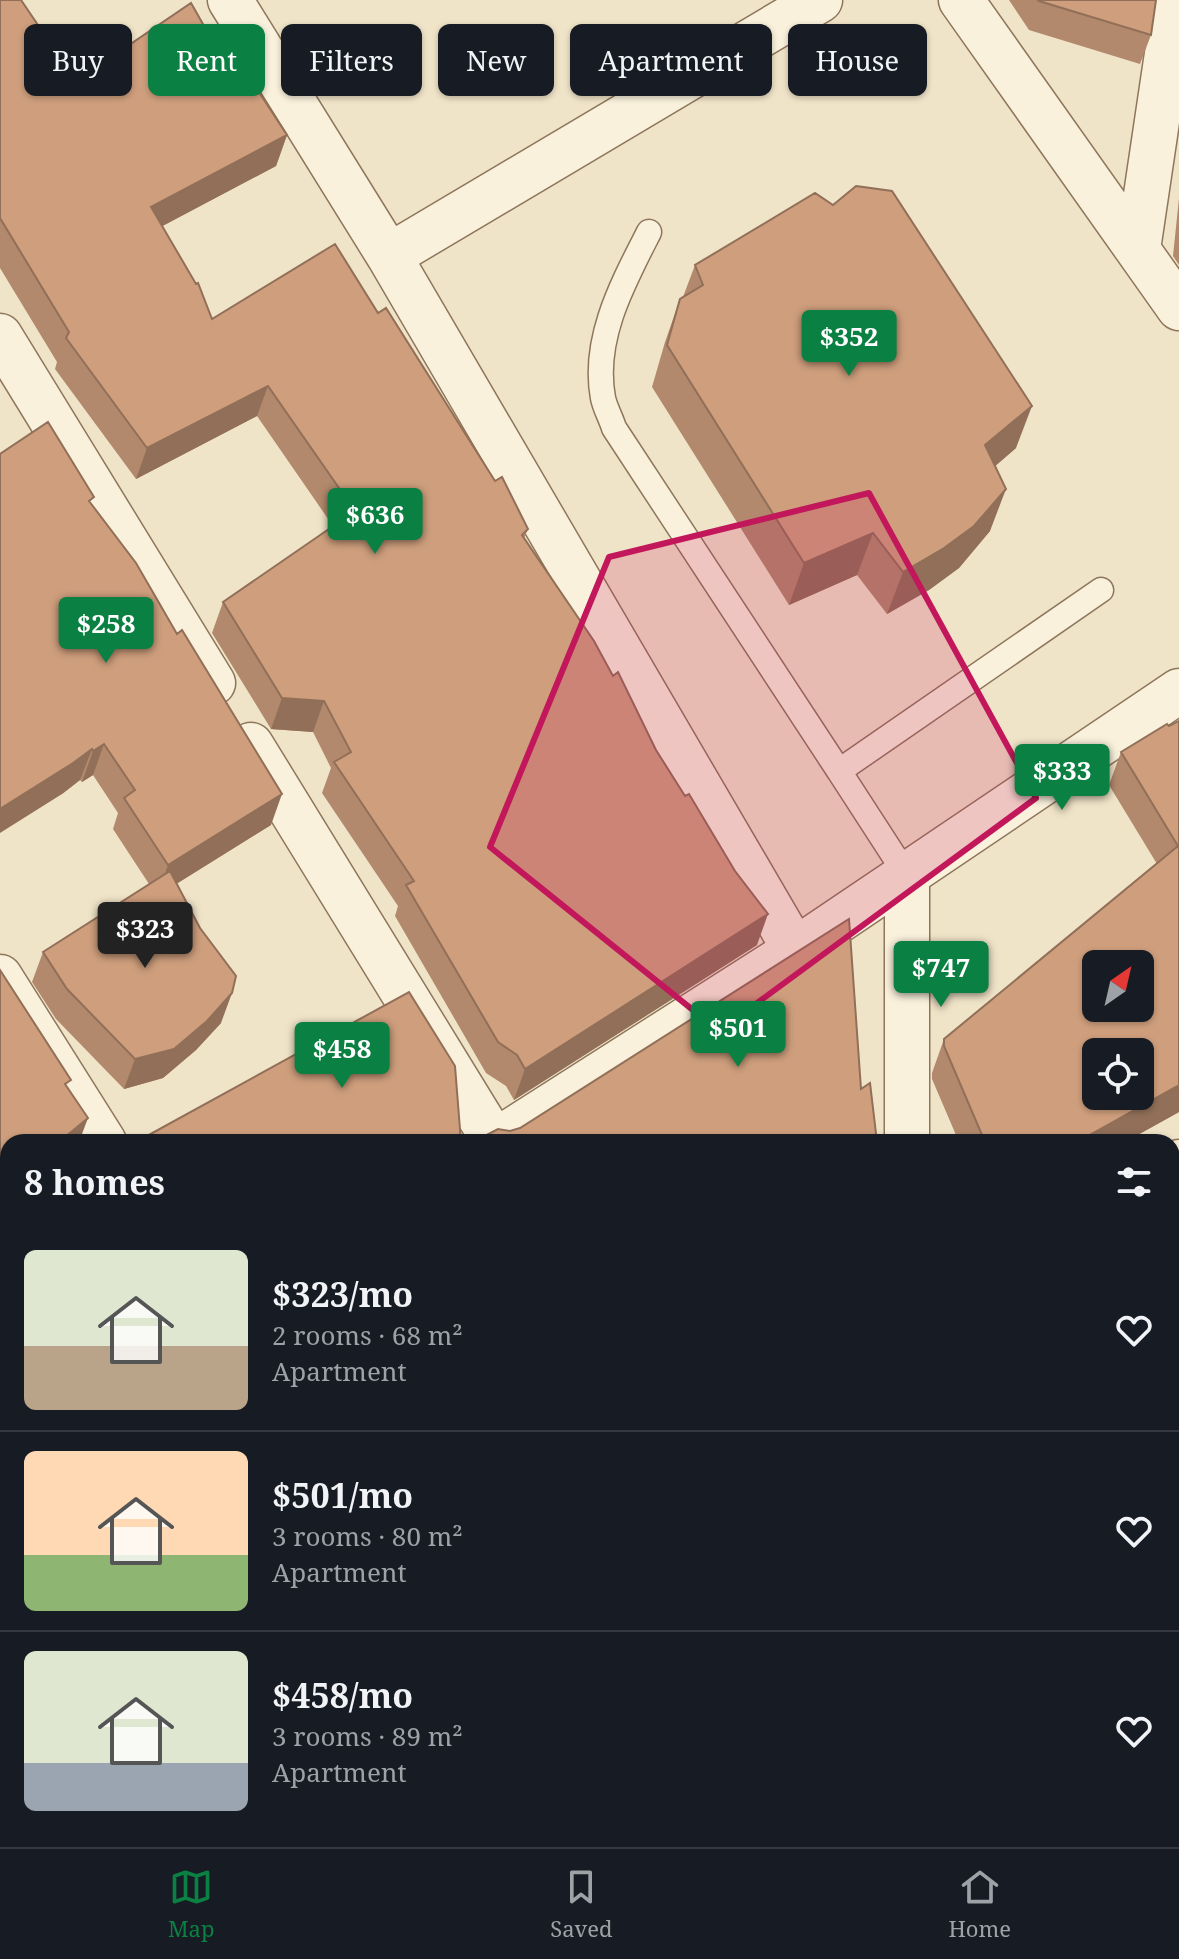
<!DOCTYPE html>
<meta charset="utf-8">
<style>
:root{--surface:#171b24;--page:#242831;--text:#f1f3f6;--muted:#9ea1a6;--line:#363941;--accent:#0b8043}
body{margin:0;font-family:"Noto Serif",serif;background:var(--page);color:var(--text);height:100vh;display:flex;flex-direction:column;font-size:30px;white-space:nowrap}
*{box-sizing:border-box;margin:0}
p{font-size:26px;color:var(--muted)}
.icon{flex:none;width:44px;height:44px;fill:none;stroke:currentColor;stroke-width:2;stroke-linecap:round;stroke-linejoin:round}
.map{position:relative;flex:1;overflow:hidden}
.side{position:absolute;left:0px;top:1134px;width:1180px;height:714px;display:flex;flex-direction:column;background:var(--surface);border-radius:24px 24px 0 0;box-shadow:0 2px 6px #0004}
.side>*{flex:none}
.banner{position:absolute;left:24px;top:24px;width:1132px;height:72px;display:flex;gap:16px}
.needle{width:52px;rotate:34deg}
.buttons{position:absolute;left:1082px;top:950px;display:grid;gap:16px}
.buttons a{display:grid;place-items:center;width:72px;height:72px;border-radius:12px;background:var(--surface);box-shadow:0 2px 6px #0004;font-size:40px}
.price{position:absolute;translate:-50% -68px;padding:0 18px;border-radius:8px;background:var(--accent);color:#fff;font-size:26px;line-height:52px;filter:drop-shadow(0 2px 4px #0008)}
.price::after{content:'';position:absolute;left:50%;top:48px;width:24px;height:18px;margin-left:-12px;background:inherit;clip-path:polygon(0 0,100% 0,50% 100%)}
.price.selected{background:#222;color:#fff}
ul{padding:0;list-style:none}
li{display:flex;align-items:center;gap:24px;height:200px;padding:0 24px}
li+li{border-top:2px solid var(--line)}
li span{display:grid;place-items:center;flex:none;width:224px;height:160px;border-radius:12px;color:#555}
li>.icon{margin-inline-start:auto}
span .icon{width:96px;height:96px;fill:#fffc;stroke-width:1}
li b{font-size:34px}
h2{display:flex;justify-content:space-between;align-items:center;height:96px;padding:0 24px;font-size:34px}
.pill{padding:0 28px;border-radius:12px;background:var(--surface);box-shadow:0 2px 6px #0004;font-size:28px;line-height:72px}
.pill.selected{background:var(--accent);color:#fff}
.dock{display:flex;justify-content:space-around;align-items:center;height:112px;border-top:2px solid var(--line);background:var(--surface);font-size:22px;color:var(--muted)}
.dock a{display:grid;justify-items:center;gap:4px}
.dock .selected{color:var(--accent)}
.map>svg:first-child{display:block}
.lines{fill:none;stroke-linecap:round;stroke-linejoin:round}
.service-casing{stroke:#8d765c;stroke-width:27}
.minor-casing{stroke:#8d765c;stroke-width:47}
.tertiary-casing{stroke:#8d765c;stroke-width:47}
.service{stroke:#faf1dc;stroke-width:24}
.minor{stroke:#faf1dc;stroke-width:44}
.tertiary{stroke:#faf1dc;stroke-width:44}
.wall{fill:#b2896c}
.shaded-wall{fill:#916f58}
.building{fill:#cf9f7d;stroke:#916f58;stroke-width:2;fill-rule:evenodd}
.marked{fill:#c2185b;fill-opacity:0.2;stroke:#c2185b;stroke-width:6;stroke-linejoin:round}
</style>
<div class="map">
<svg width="1179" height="1847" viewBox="0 0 1179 1847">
<rect width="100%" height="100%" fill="#f0e4c8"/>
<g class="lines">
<g class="service-casing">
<path id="service" d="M649 232C623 283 592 339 603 398 605 408 611 418 614 428L839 771
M907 876 839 771 1101 590"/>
</g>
<g class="minor-casing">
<path id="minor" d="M230 0 389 256 795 950
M961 0 1179 308
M1138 249 1175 0
M389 256 820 0
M0 336 213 683
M251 745 495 1142
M0 977 104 1142
M494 1142 795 950 1179 691
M1172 1165 1179 1162
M1172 1348 1179 1297
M0 1746H8
M689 1847 690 1840
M1112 1847 1113 1840"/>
</g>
<g class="tertiary-casing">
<path id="tertiary" d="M907 1142V876
M865 1847V1840"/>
</g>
<use href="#service" class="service"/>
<use href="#minor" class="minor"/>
<use href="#tertiary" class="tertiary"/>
</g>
<path class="wall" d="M0 0 76 81 229 70 287 135 276 166 162 226 212 319 378 313 528 529 524 538 613 676 656 750 757 945 514 1100 506 1086 486 1073 395 916 398 906 322 793 331 768 313 732 271 729 212 633 223 602 333 526 257 416 136 479 55 369 57 362 0 268Z
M1009 0H1156L1151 35 1140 64 1029 30Z
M1179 198V265L1173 256Z
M695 265 1016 448 995 466 990 531 959 568 929 590 887 614 857 575 789 605 652 387 665 342 680 299 683 297Z
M92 504 271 825 176 884 221 1023 196 1050 163 1078 124 1089 56 1019 32 982 43 952 149 884 113 829 118 813 93 775 82 782 80 780 62 794Z
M1179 721V1112L1125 1142H959L932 1079V1073L944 1039 1157 864 1109 785 1121 752Z
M1179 1637V1671L1173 1670Z
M345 1840H425L414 1847H349Z
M432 1840H641L640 1843 652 1847H436Z
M713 1840H832L831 1847H713Z
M1135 1840H1172L1179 1847H1132Z"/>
<path class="shaded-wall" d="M287 135 276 166 140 238 151 207Z
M268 386 257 416 136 479 147 448Z
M1032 406 1016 448 970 488 985 445Z
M1006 489 990 531 959 568 929 590 887 614 903 572Z
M873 533 857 575 789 605 804 563Z
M282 698 324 701 313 732 271 729Z
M104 744 93 775 82 782 93 751Z
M92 749 80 780 62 794 0 833V809Z
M282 794 271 825 157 896 168 865Z
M768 914 757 945 514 1100 525 1069Z
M232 993 221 1023 196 1050 163 1078 124 1089 135 1059Z
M1179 1085V1112L1125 1142H1077Z
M88 1118 79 1142H59Z
M8 1185V1210L0 1217V1192Z
M1179 1241V1259L1174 1273 1172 1274V1247L1173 1244Z
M8 1364V1395L0 1399V1368Z
M1172 1450H1179V1487H1172Z
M8 1546V1573L0 1579V1552Z
M1179 1653V1671L1173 1670Z
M388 1840H425L414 1847H379Z"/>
<path class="building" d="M0 0H21L76 81 191 3 229 70 240 63 287 135 151 207 196 284 198 283 212 319 335 244 378 313 386 308 495 481 502 477 528 529 522 535 594 641 613 676 618 672 656 750 685 796 689 794 735 871 768 914 525 1069 517 1055 498 1042 406 885 414 881 334 762 351 752 324 701 282 698 223 602 355 511 268 386 147 448 66 338 69 332 0 218Z
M1038 0H1156L1151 35 1039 1Z
M856 186 892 191 1032 406 985 445 1006 489 974 526 944 548 903 572 873 533 804 563 667 345 680 299 703 285 695 265 815 193 833 205Z
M48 422 94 497 89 501 136 563 177 634 182 630 282 794 168 865 124 798 135 790 104 744 93 751 92 749 73 763 0 809V454Z
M1179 721V1085L1077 1142H991L982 1135 944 1046V1039L1178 846 1121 752 1167 724 1169 726ZM1096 964H1140V1008H1096ZM1096 1052H1140V1096H1096Z
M170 871 200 928 236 976 232 993 207 1021 174 1049 135 1059 67 989 43 952Z
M849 919 861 1089 870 1083 877 1142H473L498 1129 510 1131 520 1128Z
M0 970 71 1080 65 1084 88 1118 59 1142H8V1185L0 1192Z
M409 992 455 1066 461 1142H410L408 1140 404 1142H136Z
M0 1202 8 1213V1364L0 1368Z
M1172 1221 1179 1228V1241L1173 1244 1172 1247Z
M1179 1397V1450H1172V1401Z
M0 1410 8 1413V1546L0 1552Z
M1172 1718 1179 1719V1847H1140L1137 1840H1172Z
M0 1796 8 1810V1840H25L29 1847H0Z
M116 1840H125L131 1847H107Z
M375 1840H388L379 1846Z
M463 1840H641L640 1843 652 1847H467Z
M723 1840H832L831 1847H723Z"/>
<path class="marked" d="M869 493 1036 798 719 1031 490 847 609 557Z"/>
</svg>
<div class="buttons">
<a><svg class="needle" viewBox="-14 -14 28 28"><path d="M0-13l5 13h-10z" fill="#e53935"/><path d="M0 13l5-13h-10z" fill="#9ea1a6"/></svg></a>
<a><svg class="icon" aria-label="locate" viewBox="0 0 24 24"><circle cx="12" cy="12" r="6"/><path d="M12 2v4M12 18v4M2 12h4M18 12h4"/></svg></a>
</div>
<b class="price" style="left:849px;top:378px">$352</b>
<b class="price" style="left:375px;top:556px">$636</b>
<b class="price" style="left:106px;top:665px">$258</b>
<b class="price" style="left:1062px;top:812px">$333</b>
<b class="price selected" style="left:145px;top:970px">$323</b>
<b class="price" style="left:941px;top:1009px">$747</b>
<b class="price" style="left:738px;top:1069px">$501</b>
<b class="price" style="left:342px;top:1090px">$458</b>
<div class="banner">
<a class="pill">Buy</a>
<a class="pill selected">Rent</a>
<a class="pill">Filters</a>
<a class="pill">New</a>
<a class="pill">Apartment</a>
<a class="pill">House</a>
</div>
<section class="side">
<h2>8 homes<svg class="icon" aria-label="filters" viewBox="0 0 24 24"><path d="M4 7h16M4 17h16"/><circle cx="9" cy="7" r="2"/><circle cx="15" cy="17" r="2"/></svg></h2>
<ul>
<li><span style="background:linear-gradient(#dfe7d0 60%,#b9a48a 0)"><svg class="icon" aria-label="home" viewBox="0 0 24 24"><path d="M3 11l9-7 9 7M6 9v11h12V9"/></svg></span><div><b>$323/mo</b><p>2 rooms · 68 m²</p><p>Apartment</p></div><svg class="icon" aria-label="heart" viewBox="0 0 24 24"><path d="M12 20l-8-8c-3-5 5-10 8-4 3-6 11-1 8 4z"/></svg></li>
<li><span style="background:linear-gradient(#ffd9b3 65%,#8fb573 0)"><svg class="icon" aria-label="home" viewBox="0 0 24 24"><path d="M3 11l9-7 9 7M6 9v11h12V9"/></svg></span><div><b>$501/mo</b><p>3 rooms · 80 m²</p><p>Apartment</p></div><svg class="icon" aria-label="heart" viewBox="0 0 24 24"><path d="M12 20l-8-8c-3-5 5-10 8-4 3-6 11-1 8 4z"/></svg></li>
<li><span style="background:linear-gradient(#dfe7d0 70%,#9aa5b1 0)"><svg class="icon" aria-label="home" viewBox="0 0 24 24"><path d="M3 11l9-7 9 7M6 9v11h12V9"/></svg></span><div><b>$458/mo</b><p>3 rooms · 89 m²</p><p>Apartment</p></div><svg class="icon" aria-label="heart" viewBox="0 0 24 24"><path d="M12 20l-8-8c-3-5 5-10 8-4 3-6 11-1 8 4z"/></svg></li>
</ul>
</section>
</div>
<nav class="dock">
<a class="selected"><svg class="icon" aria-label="map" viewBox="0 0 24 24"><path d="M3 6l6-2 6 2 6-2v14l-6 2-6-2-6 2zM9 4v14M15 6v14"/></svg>Map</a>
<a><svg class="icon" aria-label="saved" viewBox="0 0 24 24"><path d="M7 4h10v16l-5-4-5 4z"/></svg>Saved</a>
<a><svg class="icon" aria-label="home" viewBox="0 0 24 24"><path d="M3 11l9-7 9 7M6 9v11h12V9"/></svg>Home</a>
</nav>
